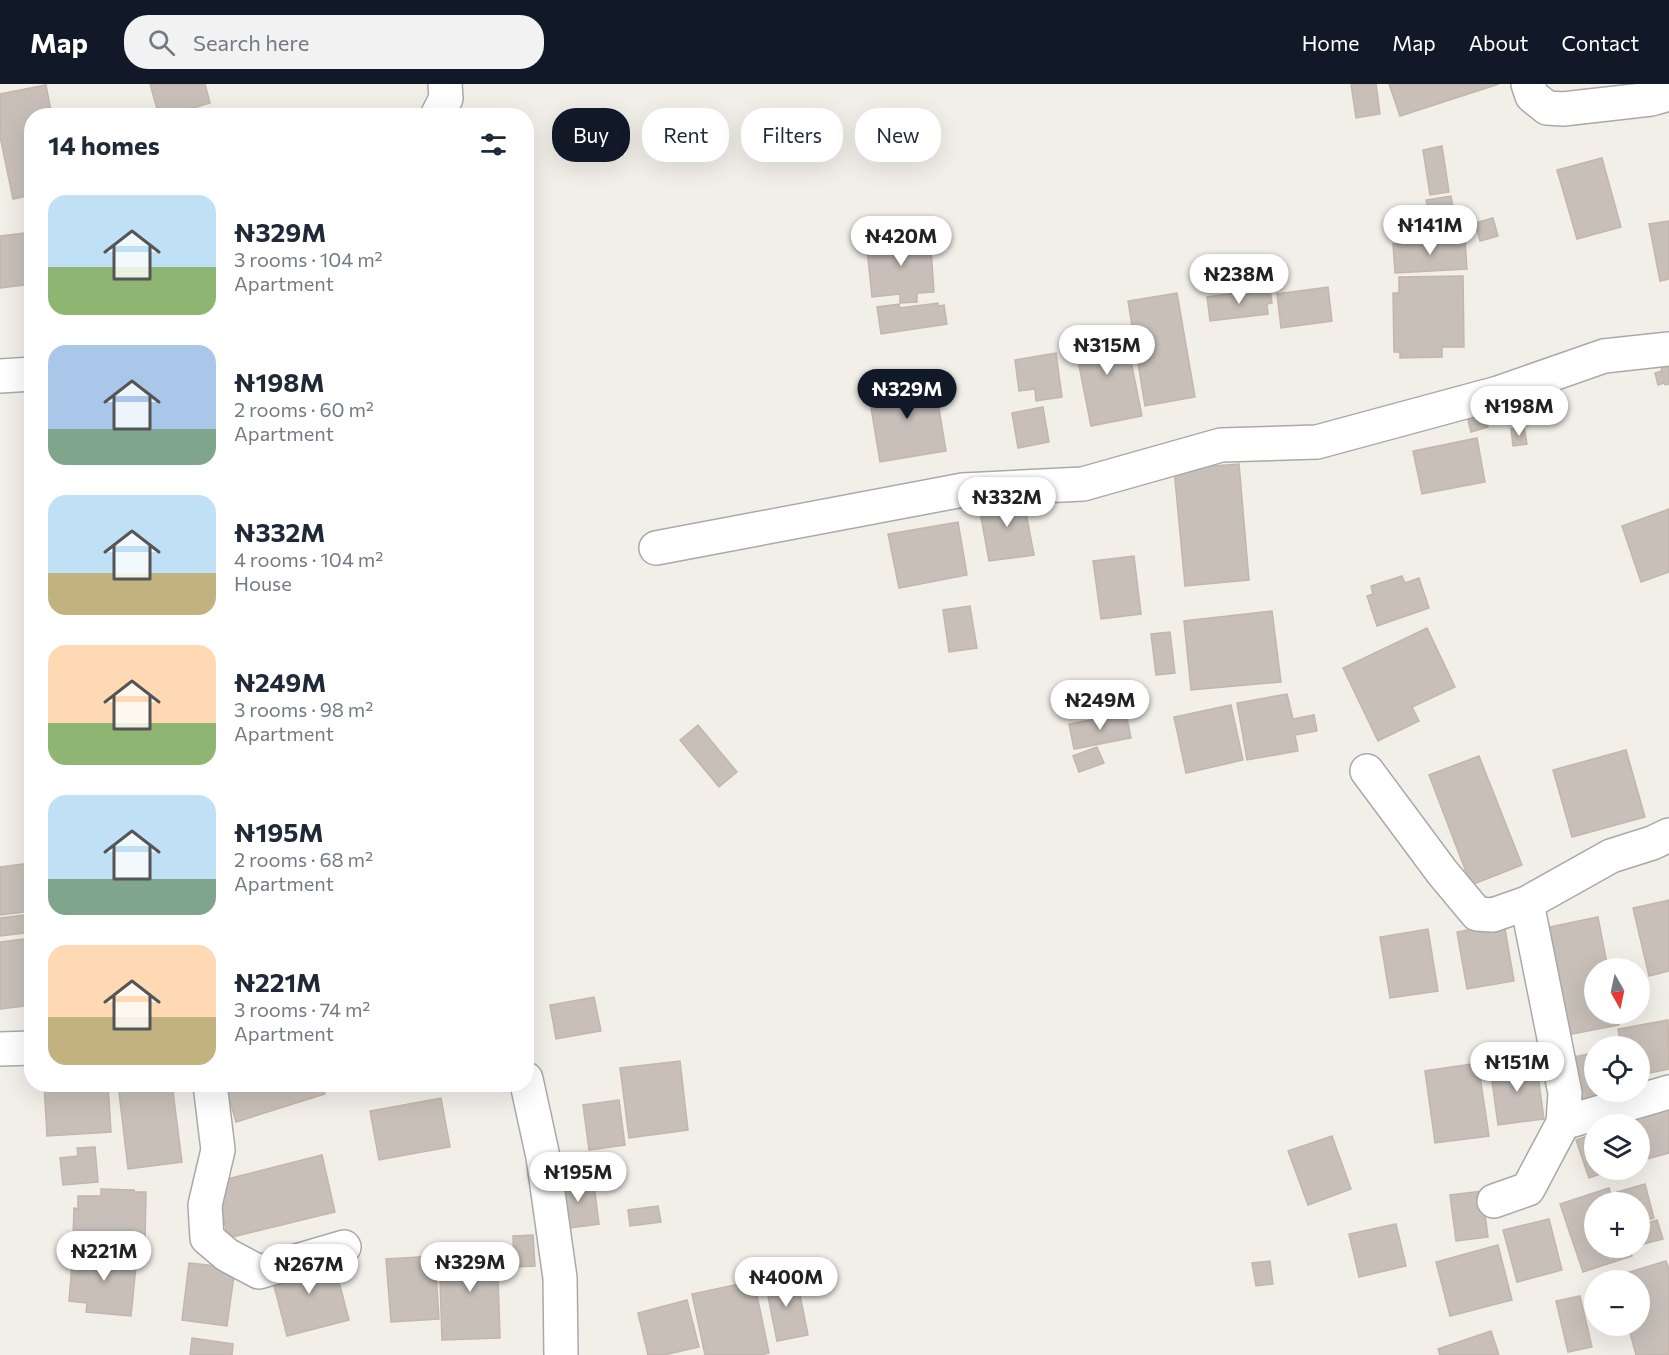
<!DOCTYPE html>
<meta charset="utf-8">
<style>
:root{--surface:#fff;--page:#f2f2f3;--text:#1f2937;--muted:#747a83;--accent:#111827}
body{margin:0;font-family:Commissioner,sans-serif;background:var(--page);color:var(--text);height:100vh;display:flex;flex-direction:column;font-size:22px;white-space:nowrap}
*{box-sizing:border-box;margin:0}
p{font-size:20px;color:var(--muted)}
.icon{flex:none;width:33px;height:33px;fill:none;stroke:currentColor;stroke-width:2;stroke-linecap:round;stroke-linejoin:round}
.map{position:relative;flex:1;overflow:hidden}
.drawer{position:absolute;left:24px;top:24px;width:510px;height:984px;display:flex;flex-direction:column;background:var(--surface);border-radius:24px;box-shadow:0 6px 24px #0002}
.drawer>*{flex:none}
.top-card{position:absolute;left:552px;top:24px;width:570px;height:54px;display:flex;gap:12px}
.needle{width:39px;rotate:171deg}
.fabs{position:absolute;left:1584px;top:874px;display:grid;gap:12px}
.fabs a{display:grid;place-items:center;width:66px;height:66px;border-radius:50%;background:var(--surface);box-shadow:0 6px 24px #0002;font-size:30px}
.price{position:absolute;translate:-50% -51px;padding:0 14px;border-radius:21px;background:#fff;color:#222;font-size:20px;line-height:39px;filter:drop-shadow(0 2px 3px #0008)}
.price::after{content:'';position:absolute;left:50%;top:36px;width:18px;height:14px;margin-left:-9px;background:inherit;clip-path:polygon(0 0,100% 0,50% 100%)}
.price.selected{background:var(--accent);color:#fff}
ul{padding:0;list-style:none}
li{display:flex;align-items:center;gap:18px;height:150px;padding:0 24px}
li span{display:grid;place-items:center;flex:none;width:168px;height:120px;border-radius:18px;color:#555}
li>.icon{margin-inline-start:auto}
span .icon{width:72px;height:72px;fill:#fffc;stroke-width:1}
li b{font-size:26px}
h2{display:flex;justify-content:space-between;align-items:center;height:72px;padding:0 24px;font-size:26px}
.pill{padding:0 21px;border-radius:24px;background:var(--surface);box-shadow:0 6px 24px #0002;font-size:21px;line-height:54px}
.pill.selected{background:var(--accent);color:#fff}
header{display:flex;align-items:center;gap:36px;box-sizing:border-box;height:84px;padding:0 30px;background:var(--accent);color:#fff}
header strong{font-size:28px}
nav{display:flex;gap:33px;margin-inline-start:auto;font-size:21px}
.search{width:420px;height:54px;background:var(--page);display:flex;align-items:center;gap:15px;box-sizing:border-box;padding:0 21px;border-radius:24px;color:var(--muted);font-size:22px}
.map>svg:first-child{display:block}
.building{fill:#c7bfb8;stroke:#c4b6ab;stroke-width:1.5}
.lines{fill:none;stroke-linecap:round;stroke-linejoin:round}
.minor-casing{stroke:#a9a9a9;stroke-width:36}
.minor{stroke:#fff;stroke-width:33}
</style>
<header>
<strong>Map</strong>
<div class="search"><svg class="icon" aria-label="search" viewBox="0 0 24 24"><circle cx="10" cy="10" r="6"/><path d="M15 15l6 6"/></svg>Search here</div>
<nav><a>Home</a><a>Map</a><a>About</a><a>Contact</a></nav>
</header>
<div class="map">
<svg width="1669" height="1271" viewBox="0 0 1669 1271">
<rect width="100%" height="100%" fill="#f2efe9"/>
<path class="building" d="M150 0H205L210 19 166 32H159Z
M1351 0H1376L1380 30 1356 34Z
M1389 0H1499L1400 32Z
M46 1 52 32H32V111L13 115 0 52V10Z
M1442 62 1449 108 1430 111 1423 66Z
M1602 74 1621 143 1577 155 1557 86Z
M1451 112 1454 129 1430 134 1426 116Z
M1493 134 1498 152 1480 157 1475 139Z
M1669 137V195L1660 197 1649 140Z
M32 148V200L0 204V152Z
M930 151 934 208 917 209V218L900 219V210L872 213 866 155Z
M1465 156 1467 185 1395 189 1393 160Z
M1463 192 1464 263H1442V273L1400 274V268H1394L1393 209H1399V193Z
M1328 203 1332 237 1281 244 1277 210Z
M1270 205 1272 219 1267 220 1268 230 1210 237 1207 213Z
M1177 209 1195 313 1145 322 1128 217Z
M938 219V222L944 221 947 240 881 250 877 223 899 220 900 224Z
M1124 242 1142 332 1091 342 1073 251Z
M1056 269 1062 313 1036 317 1035 305 1019 307 1015 276Z
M1669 275V300L1665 301 1664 299 1658 301 1655 289 1662 287 1659 277Z
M934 294 946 367 880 378 868 305Z
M1481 320 1488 343 1471 348 1465 324Z
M1043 323 1049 358 1018 364 1012 329Z
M1524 343 1527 360 1513 362 1511 345Z
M1477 354 1485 398 1422 410 1413 367Z
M1239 380 1249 496 1185 502 1174 385Z
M1022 407 1034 471 989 477 980 428 991 426 988 413Z
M1669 425V488L1641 498 1622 442Z
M958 438 967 491 899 504 888 450Z
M1134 472 1141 530 1101 535 1093 477Z
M1402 492 1405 499 1419 494 1429 524 1377 542 1367 512 1373 510 1371 502Z
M970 522 977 564 949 568 943 526Z
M1272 527 1281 598 1191 606 1184 537Z
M1427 544 1455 603 1412 623 1419 637 1378 657 1343 584Z
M1170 548 1175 589 1156 591 1151 550Z
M1287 610 1293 635 1314 631 1317 647 1295 651 1298 667 1247 676 1237 619Z
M1231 621 1243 676 1186 689 1174 633Z
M1126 629 1131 654 1074 665 1069 640Z
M698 641 737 688 719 703 680 656Z
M1097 663 1104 679 1079 688 1073 672Z
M1626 666 1645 733 1572 753 1553 686Z
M1479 672 1522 781 1471 801 1429 691Z
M30 779 32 792V827L0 831V783Z
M1669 816V887L1649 892 1633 824Z
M32 830V848L0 852V834Z
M1598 833 1608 885H1594V930H1617L1619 941 1561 952 1540 845Z
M1504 839 1514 897 1467 905 1457 848Z
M1428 845 1438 907 1390 914 1380 853Z
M32 854V921L0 925V858Z
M594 913 601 947 556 955 550 921Z
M1668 936 1669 985 1640 991V963H1621L1618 945Z
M1594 969V1008H1628L1572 1020 1563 975Z
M680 977 688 1046 629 1054 620 984Z
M1536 977 1544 1035 1498 1041 1490 983Z
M1478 979 1489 1052 1435 1059 1425 987Z
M44 1000H108L111 1048 47 1052Z
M118 1000H172L182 1078 128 1085Z
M225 1000H322L325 1010 236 1038Z
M441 1014 450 1063 379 1076 370 1027Z
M619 1016 625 1061 589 1066 583 1021Z
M1669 1021V1069L1640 1077V1041H1623L1621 1033Z
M1594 1050V1086H1611L1589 1094 1576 1056Z
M1332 1052 1351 1105 1308 1121 1288 1067Z
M95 1063 98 1098 63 1101 60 1074 78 1072 77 1064Z
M322 1071 335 1128 228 1154 215 1098Z
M593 1093 599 1140 563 1145 557 1098Z
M1645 1100 1654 1134 1640 1138V1119H1620L1617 1108Z
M1609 1104 1614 1119H1594V1164H1629L1632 1172 1583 1188 1560 1120Z
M101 1105 134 1106V1108H146L145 1156 73 1155 74 1124 78 1125V1112H101Z
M1482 1107 1488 1153 1456 1157 1450 1111Z
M658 1122 661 1138 630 1142 628 1126Z
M1549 1135 1562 1186 1517 1198 1503 1146Z
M1657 1136 1663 1155 1640 1161V1141Z
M1396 1140 1406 1182 1359 1193 1349 1150Z
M533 1151 535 1182 514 1183 513 1152Z
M1498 1161 1512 1216 1450 1232 1436 1178Z
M497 1162 500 1254 442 1256 439 1165Z
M73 1167 137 1172 131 1232 86 1228 87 1219 69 1217Z
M332 1171 349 1236 287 1252 270 1186Z
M435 1172 439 1235 391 1238 386 1175Z
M1270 1177 1273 1200 1256 1202 1252 1179Z
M1666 1177 1669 1185V1271H1636L1628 1242H1640V1197H1614L1613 1193Z
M189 1179 235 1184 227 1242 182 1236Z
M796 1191 808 1251 777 1257 765 1197Z
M754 1197 769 1269 761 1271H705L692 1210Z
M1580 1212 1592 1263 1568 1268 1556 1217Z
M687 1216 699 1263 664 1271H648L638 1229Z
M1491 1247 1499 1271H1440L1438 1265Z
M192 1254 233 1260 232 1271H190Z"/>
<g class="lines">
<g class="minor-casing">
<path id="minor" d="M1528 0 1532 12 1547 24 1563 25 1651 15 1669 10
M437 32 446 14 445 0
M0 292 32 290
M656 464 963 406 1083 400 1221 361 1317 358 1498 309 1604 272 1669 265
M1367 687 1442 788 1477 830 1493 831 1527 819 1611 772 1652 759 1669 751
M0 965 32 964
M526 995 543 1073 560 1194 561 1271
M210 1000 218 1066 205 1121 207 1154 227 1171 259 1188 344 1163
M1563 1039 1669 1008
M1494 1117 1528 1105 1563 1039 1565 1009 1527 819"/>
</g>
<use href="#minor" class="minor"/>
</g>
</svg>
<div class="fabs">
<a><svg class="needle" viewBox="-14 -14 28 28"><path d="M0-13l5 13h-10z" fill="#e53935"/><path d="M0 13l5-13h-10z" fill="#747a83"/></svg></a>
<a><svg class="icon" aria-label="locate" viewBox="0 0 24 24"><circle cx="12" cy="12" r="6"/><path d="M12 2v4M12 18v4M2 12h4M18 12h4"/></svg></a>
<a><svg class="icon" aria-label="layers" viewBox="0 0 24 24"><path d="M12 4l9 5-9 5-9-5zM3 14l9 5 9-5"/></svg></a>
<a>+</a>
<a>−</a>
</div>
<b class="price" style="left:1430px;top:172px">₦141M</b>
<b class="price" style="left:901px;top:183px">₦420M</b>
<b class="price" style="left:1239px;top:221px">₦238M</b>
<b class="price" style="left:1107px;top:292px">₦315M</b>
<b class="price selected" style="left:907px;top:336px">₦329M</b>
<b class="price" style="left:1519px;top:353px">₦198M</b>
<b class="price" style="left:1007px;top:444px">₦332M</b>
<b class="price" style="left:1100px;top:647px">₦249M</b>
<b class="price" style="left:1517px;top:1009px">₦151M</b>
<b class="price" style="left:578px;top:1119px">₦195M</b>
<b class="price" style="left:104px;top:1198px">₦221M</b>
<b class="price" style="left:470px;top:1209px">₦329M</b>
<b class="price" style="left:309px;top:1211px">₦267M</b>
<b class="price" style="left:786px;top:1224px">₦400M</b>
<div class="top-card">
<a class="pill selected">Buy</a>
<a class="pill">Rent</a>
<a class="pill">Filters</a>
<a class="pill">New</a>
</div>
<section class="drawer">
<h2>14 homes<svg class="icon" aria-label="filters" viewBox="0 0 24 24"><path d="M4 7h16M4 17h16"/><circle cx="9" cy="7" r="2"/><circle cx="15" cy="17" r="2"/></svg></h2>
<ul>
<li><span style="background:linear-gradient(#bfe0f5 60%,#8fb573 0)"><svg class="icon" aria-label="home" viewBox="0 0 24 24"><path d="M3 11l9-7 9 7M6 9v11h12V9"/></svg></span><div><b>₦329M</b><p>3 rooms · 104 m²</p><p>Apartment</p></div></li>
<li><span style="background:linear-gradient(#a9c7e8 70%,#7fa58c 0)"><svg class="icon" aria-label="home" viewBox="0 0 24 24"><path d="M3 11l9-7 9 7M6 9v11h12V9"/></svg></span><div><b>₦198M</b><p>2 rooms · 60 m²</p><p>Apartment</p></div></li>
<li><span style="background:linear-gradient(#bfe0f5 65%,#c2b280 0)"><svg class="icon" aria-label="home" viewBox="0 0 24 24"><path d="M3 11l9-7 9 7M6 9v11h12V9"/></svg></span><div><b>₦332M</b><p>4 rooms · 104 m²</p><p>House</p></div></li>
<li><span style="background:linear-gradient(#ffd9b3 65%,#8fb573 0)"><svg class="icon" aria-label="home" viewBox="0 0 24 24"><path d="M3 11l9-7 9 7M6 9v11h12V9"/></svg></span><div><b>₦249M</b><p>3 rooms · 98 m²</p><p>Apartment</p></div></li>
<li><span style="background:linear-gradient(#bfe0f5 70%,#7fa58c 0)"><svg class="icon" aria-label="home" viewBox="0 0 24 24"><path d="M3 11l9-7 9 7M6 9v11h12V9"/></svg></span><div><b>₦195M</b><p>2 rooms · 68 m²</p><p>Apartment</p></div></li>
<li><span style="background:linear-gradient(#ffd9b3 60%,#c2b280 0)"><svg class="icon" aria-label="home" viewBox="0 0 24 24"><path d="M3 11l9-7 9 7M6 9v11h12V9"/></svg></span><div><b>₦221M</b><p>3 rooms · 74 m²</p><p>Apartment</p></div></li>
</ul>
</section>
</div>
